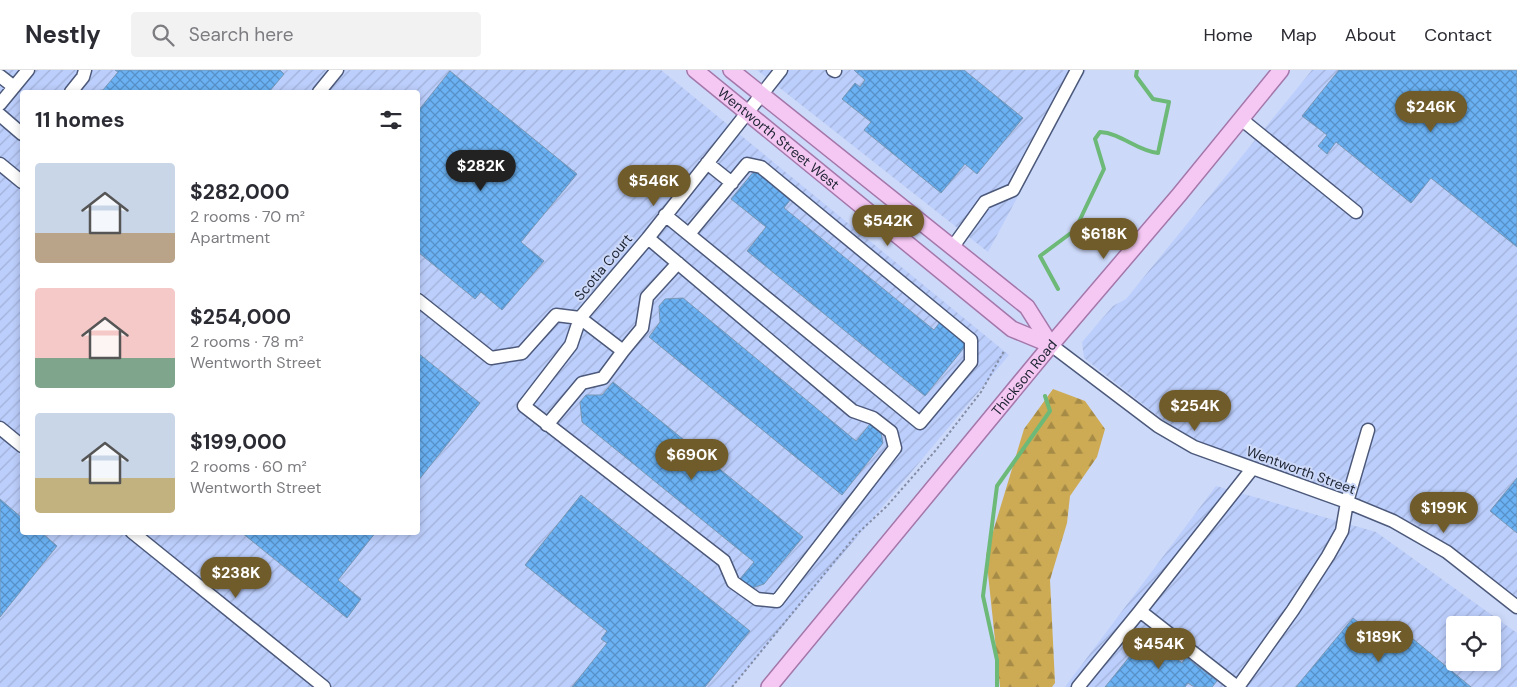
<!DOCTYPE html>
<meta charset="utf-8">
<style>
:root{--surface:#fff;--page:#f2f2f3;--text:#2b2b33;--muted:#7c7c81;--line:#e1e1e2;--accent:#705c2b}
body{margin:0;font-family:"DM Sans",sans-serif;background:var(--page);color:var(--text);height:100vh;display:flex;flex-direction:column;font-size:19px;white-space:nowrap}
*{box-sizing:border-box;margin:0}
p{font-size:16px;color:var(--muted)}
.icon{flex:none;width:28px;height:28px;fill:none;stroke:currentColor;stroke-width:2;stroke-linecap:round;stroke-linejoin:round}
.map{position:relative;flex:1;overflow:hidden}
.details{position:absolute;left:20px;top:20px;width:400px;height:445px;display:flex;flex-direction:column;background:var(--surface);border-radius:5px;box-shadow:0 2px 8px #0003}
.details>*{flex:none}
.fabs{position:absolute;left:1446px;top:546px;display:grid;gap:10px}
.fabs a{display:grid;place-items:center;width:55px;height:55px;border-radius:5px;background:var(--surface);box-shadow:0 2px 8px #0003;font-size:25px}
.price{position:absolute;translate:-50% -42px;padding:0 11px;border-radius:18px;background:var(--accent);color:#fff;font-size:16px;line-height:32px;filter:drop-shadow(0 1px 2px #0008)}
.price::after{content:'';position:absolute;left:50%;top:30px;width:15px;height:11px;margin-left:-8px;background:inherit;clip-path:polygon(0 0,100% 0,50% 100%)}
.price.on{background:#222;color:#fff}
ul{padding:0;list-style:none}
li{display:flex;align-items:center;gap:15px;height:125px;padding:0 15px}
li span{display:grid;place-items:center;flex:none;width:140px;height:100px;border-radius:5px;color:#555}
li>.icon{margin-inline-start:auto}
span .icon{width:60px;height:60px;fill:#fffc;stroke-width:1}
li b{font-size:21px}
h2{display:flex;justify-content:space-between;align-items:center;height:60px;padding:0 15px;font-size:21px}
header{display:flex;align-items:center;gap:30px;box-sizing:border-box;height:70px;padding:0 25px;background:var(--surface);border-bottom:1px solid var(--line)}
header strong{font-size:24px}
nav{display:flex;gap:28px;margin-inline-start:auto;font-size:18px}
.search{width:350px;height:45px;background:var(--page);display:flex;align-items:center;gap:12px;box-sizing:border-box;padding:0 18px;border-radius:5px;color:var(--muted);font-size:19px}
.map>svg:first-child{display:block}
.industrial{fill:url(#industrial-furrows);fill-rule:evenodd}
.forest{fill:url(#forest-firs)}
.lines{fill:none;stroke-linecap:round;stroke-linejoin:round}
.stream{stroke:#6db978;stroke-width:4}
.building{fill:url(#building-cross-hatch);stroke:#7998b6}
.minor-casing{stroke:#4c597a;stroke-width:15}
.major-casing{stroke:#a477aa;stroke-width:18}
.path{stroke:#848da6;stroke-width:2;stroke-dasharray:2.5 2.5;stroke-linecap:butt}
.minor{stroke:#fff;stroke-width:12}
.major{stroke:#f4c8f3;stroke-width:15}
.labels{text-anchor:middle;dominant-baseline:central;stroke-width:4;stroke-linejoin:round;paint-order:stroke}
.street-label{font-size:14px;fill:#1d2331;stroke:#cdd9f9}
</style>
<header>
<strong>Nestly</strong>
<div class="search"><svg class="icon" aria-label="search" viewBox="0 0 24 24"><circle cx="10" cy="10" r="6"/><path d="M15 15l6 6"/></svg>Search here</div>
<nav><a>Home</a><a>Map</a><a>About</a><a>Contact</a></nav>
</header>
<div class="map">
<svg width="1517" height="617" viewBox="0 0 1517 617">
<defs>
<pattern id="industrial-furrows" width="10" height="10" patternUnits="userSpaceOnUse" patternTransform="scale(1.25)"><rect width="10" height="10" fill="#bccefb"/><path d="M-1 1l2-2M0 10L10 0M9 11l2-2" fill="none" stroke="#a1b1d8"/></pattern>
<pattern id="forest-firs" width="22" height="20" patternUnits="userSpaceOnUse" patternTransform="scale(1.25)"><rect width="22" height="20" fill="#cdab55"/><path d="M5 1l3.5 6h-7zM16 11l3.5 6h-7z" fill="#a68b47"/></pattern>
<pattern id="building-cross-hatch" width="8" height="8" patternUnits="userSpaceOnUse" patternTransform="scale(1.25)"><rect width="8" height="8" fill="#6ab2f4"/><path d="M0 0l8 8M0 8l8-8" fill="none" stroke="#5790c6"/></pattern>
</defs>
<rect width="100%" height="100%" fill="#cdd9f9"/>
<path class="industrial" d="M0 0H661L1009 285 732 617H0ZM22 22H418V462H22Z
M757 0H1086L988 182Z
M1312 0H1517V528L1504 523 1415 454 1186 368 1084 288 1082 272 1113 236 1126 229Z
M1216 416 1376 462 1517 563V617H1065ZM1455 555H1492V592H1455Z"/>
<path class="forest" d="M1053 319 1085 331 1105 359 1097 387 1070 426 1067 453 1050 510 1055 613 1052 617H1000L986 485 1024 359Z"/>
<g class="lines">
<path class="stream" d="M1058 219 1040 186 1075 160 1104 99 1095 69 1100 62C1121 63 1137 81 1158 83L1169 32 1153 29 1136 6 1137 0
M997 617V590L983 526 997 416 1050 341 1045 326"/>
</g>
<path class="building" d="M115 0H280L284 4 269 22H84L103 20 118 2Z
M854 0H964L1023 48 977 104 965 94 941 123 864 60 871 52 842 29 855 13 860 17 865 10Z
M1339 0H1517V177L1431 108 1411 133 1336 72 1327 84 1318 76 1327 65 1302 46Z
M450 1 577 104 521 172 544 191 502 240 481 222 475 229 418 182V41Z
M755 100 791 129 784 138 934 260 940 252 967 274 925 326 747 181 766 157 731 129Z
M683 228 856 371 870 354 881 363 883 373 842 425 649 267 660 252 659 236 665 229Z
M418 283 480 333 418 411Z
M613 312 803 467 764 514 749 519 739 510 754 492 582 352 580 332 586 325H602Z
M1517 408V463L1490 441Z
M581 425 750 561 705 617H572L607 573 601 569 607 561 525 495Z
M0 429 22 448V462H41L57 476 0 547Z
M241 462H376L338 510 361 529 347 548Z
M1353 548 1381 571 1395 554 1471 617H1296Z
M1147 565 1182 593 1186 587 1217 611 1212 617H1194L1188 613 1185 617H1105Z"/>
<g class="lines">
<g class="minor-casing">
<path id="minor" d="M833 0 835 1
M0 6 14 17
M71 22 83 7 85 0
M319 22 337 0
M0 34 28 0
M0 45 22 64
M1241 49 1356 142
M707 93 732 113
M0 94 22 112
M665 145 920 353 971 292V270L761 97 747 94 689 164
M648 168 853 341 873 348 891 362 895 378 777 531 757 529 733 512 724 491 524 336 571 275 580 248 648 168 781 0
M952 178 985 132 1013 120 1077 0
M418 230 491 288 522 283 556 245 580 248 623 281 642 258 647 227 678 193
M1051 275 1158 356 1194 377 1347 432 1393 451 1447 482 1517 537
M547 355 582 313 603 308 623 281
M0 358 22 376
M132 462 324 617
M1140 541 1252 399
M1078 617 1140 541 1237 617
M1238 617 1293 540 1328 486 1342 461 1347 432 1368 360"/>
</g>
<g class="major-casing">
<g id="major">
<path id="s1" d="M695 0 1012 259 1051 275"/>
<path d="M731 0 1027 237 1051 275"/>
<path id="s2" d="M769 617 1051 275 1179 125 1281 0"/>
</g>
</g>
<path class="path" d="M732 617 857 464 887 436 936 380 981 322 1004 281"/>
<use href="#minor" class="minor"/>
<use href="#major" class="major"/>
</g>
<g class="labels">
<g class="street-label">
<text stroke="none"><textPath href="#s1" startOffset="108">Wentworth Street West</textPath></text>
<text transform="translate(603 197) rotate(-50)">Scotia Court</text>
<text stroke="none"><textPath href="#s2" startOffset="401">Thickson Road</textPath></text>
<text transform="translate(1301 400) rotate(20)">Wentworth Street</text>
</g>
</g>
</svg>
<div class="fabs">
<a><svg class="icon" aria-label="locate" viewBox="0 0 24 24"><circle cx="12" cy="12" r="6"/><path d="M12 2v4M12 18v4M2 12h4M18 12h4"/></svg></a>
</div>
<b class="price" style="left:1431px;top:63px">$246K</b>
<b class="price on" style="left:481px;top:122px">$282K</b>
<b class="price" style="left:654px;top:137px">$546K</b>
<b class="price" style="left:888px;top:177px">$542K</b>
<b class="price" style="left:1104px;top:190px">$618K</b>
<b class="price" style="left:1195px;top:362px">$254K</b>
<b class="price" style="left:692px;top:411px">$690K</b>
<b class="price" style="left:1444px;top:464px">$199K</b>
<b class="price" style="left:236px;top:529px">$238K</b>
<b class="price" style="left:1379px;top:593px">$189K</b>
<b class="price" style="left:1159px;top:600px">$454K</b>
<section class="details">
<h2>11 homes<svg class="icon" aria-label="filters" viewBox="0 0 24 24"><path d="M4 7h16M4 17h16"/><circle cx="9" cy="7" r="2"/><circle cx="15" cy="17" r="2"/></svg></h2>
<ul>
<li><span style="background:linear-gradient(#c9d6e8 70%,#b9a48a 0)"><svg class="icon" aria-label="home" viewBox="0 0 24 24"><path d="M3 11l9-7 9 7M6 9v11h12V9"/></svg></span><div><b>$282,000</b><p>2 rooms · 70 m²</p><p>Apartment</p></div></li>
<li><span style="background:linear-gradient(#f6c9c9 70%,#7fa58c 0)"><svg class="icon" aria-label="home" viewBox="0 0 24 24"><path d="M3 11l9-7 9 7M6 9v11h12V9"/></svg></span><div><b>$254,000</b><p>2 rooms · 78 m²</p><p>Wentworth Street</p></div></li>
<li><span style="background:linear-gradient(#c9d6e8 65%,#c2b280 0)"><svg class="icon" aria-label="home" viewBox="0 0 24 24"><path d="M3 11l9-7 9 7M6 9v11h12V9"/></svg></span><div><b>$199,000</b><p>2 rooms · 60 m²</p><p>Wentworth Street</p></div></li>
</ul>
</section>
</div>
